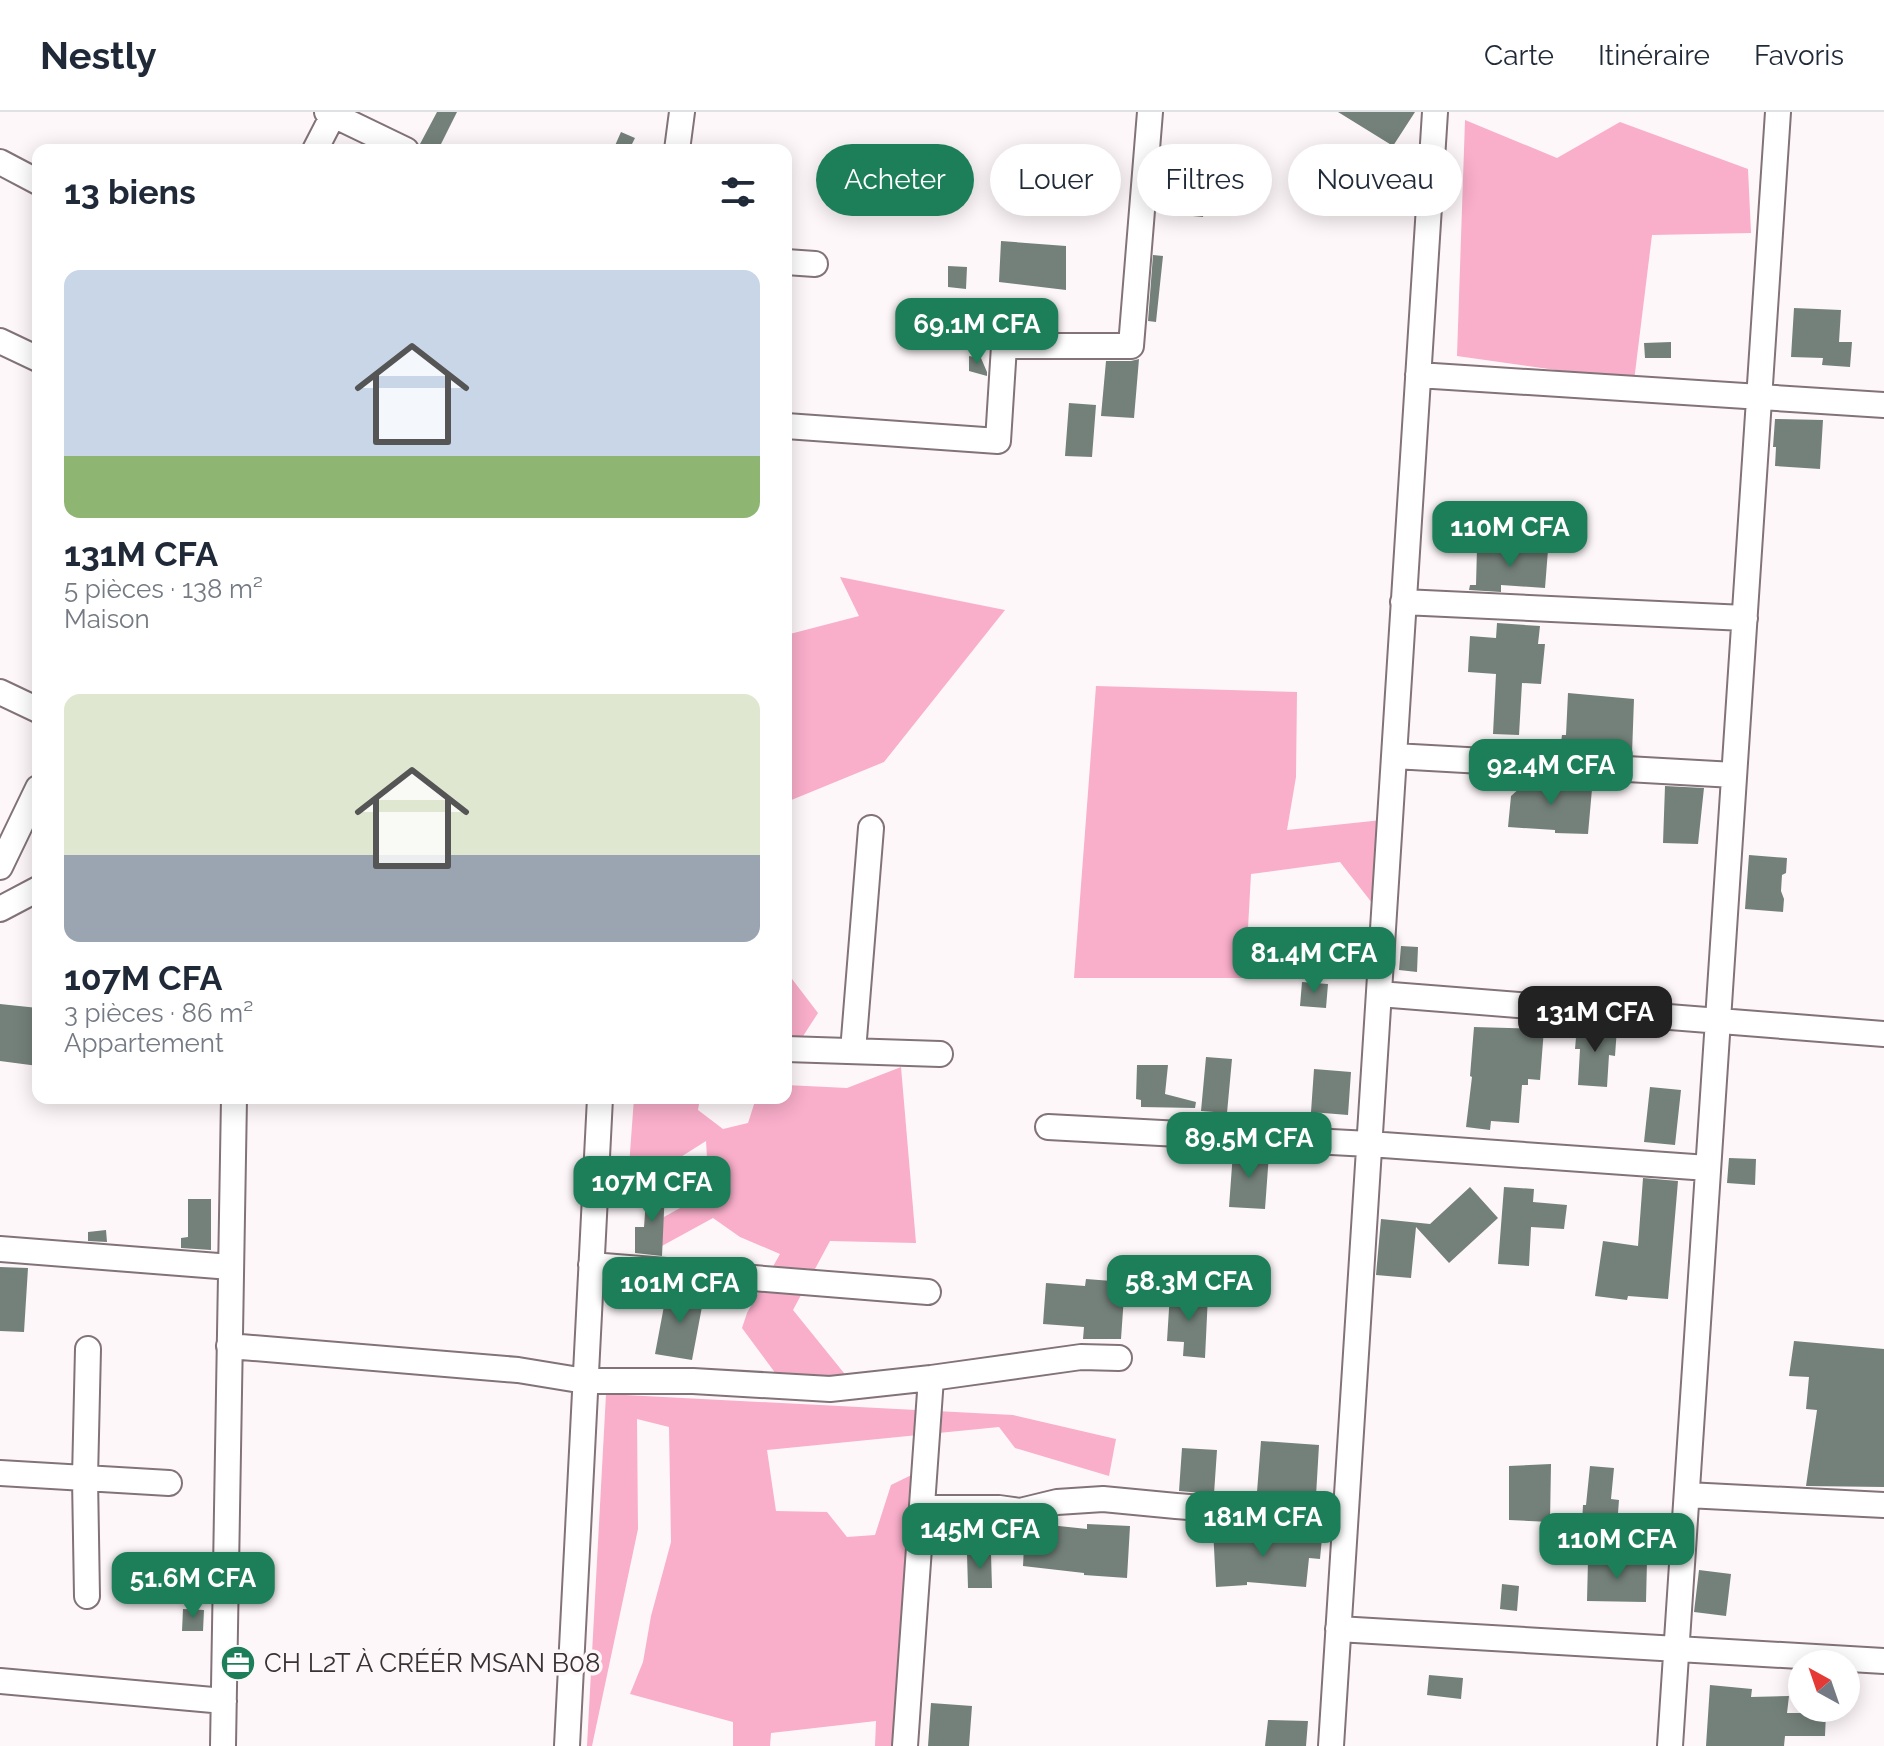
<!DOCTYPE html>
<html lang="fr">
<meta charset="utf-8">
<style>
:root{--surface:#fff;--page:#f2f2f3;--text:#1f2937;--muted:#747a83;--line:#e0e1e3;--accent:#1c7f59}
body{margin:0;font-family:Raleway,sans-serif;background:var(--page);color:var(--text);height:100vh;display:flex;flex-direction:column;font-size:30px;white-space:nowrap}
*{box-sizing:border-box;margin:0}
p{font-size:26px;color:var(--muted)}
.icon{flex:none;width:44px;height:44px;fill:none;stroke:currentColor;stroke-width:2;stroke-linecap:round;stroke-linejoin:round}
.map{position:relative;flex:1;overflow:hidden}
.sheet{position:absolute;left:32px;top:32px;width:760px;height:960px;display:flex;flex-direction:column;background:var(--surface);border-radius:16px;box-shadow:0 4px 20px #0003}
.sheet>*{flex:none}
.top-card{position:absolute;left:816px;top:32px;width:760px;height:72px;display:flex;gap:16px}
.needle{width:52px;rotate:320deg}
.buttons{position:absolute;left:1788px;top:1538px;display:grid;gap:16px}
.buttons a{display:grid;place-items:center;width:72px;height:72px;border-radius:50%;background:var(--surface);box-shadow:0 4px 20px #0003;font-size:40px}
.price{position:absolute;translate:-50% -68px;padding:0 18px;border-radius:16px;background:var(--accent);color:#fff;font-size:26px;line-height:52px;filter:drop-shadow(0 2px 4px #0008)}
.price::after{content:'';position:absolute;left:50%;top:48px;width:24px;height:18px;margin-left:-12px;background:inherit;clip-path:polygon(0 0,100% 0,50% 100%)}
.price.on{background:#222;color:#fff}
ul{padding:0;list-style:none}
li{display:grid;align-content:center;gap:16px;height:424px;padding:0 32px}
li span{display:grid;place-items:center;height:248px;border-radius:16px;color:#555}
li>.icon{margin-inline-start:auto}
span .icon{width:144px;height:144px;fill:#fffc;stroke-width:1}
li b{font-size:34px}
h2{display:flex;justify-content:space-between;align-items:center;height:96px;padding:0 32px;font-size:34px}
.tag{padding:0 28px;border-radius:36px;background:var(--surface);box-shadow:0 4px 20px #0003;font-size:28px;line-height:72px}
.tag.on{background:var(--accent);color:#fff}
header{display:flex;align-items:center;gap:48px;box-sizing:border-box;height:112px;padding:0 40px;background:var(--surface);border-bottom:2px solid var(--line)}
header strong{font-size:38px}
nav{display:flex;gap:44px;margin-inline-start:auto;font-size:28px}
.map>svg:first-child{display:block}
.forest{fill:#f9aeca}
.building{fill:#74817a}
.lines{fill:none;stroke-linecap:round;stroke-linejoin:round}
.minor-casing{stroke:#827378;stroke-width:28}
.minor{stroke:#fff;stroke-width:24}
.labels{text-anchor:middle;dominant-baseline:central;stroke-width:7;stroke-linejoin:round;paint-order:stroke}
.poi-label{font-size:26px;fill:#383234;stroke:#fef7f9;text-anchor:start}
</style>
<header>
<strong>Nestly</strong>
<nav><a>Carte</a><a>Itinéraire</a><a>Favoris</a></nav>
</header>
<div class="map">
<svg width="1884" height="1634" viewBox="0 0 1884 1634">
<rect width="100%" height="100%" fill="#fef7f9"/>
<path class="forest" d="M1465 8 1557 46 1620 10 1748 57 1751 121 1652 123 1634 269 1457 244Z
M840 465 1005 498 884 650 789 689 786 716V523L859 504Z
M1096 574 1297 580 1296 665 1287 718 1382 708 1376 796 1340 750 1251 762 1247 834 1327 866H1074Z
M786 859 818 901 796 935H786Z
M901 955 916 1131 830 1129 793 1198 848 1266 776 1262 742 1216 747 1201 780 1142 740 1125 713 1106 660 1135 644 1116 709 1080 706 1029 657 1060 628 1068 634 986H700L698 998 723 1017 748 1011 756 986H786V973L847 976Z
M606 1282 1013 1303 1116 1327 1109 1364 1015 1336 999 1315 767 1338 776 1399 827 1400 847 1425 875 1423 891 1373 932 1353 904 1634H875L876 1609 771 1621 770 1634H733V1610L630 1582 643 1550 651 1504 671 1430 669 1315 637 1307 638 1417 592 1634H587Z"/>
<path class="building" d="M437 0H457L438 38H431L420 32Z
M1338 0H1415L1393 34Z
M621 20 635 26 629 38H613Z
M1168 49 1209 53 1203 105 1162 101Z
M1001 129 1066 134V178L999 170Z
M1153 143 1163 144 1156 210 1148 209Z
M948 154 967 155 966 177 948 175Z
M1794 196 1841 198 1839 230H1852L1850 255 1822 253 1823 246 1791 245Z
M1671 230V246H1645L1644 231Z
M969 244 981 246 987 260V264L969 259Z
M1139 247 1134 306 1101 304 1106 249H1131Z
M1069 291 1096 293 1092 345 1065 344Z
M1775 307 1823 308 1820 357 1775 354 1776 335H1773Z
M1477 436 1548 438 1545 476 1501 473V480L1469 478 1470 473H1476Z
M1497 511 1540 514 1538 532H1545L1541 572 1522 571 1519 623 1493 622 1496 562 1468 560 1470 524 1496 526Z
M1568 581 1634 587 1632 642 1608 640 1609 632 1576 631 1577 639 1560 638 1562 623H1566Z
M1524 666 1541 667 1592 677 1588 722 1555 721V718L1508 715 1511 684 1521 675Z
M1665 674 1704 676 1698 732 1663 731Z
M1749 743 1787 746 1786 761 1782 763 1781 779 1784 787 1783 800 1745 797Z
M1401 834 1418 835 1417 860 1399 858Z
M1302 870 1328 872 1326 896 1300 894Z
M0 892 38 896V954L0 949Z
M1577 914 1617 916 1615 944 1609 943 1607 975 1578 973 1580 937H1575Z
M1474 915 1544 917 1540 968 1528 967V973H1522L1519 1011 1491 1009 1490 1018 1466 1015 1472 965 1470 964Z
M1206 945 1232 947 1227 1001 1201 999Z
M1137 953H1168L1165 982 1196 990 1195 996 1141 995V988L1136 987Z
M1314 957 1351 960 1348 1003 1311 1000Z
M1650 975 1681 978 1675 1033 1644 1030Z
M1233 1040 1269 1042 1265 1097 1229 1095Z
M1729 1046 1756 1047 1755 1073 1727 1071Z
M1643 1066 1678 1069 1668 1187 1628 1184 1627 1188 1595 1184 1603 1129 1638 1134Z
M647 1074 665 1077 662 1144 635 1141V1115H644Z
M1470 1075 1498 1106 1449 1151 1416 1115 1411 1166 1376 1163 1381 1107 1430 1112Z
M1504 1075 1534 1077 1533 1090 1567 1093 1564 1117 1531 1115 1529 1154 1498 1152Z
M188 1087H211V1138L181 1136V1126L188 1125Z
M106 1118 107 1130 88 1129V1120Z
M0 1155 28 1156 24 1220 0 1219Z
M1086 1167 1125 1170 1121 1227H1083L1084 1215 1043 1212 1046 1171 1085 1174Z
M667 1178 704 1184 692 1248 655 1242Z
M1170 1181 1208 1183 1205 1246 1183 1244 1184 1230 1167 1229Z
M1794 1229 1884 1237V1375L1806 1374 1817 1298 1806 1297 1809 1265 1789 1264Z
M1261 1329 1319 1333 1316 1384 1257 1380Z
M1182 1336 1217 1338 1214 1382 1179 1379Z
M1551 1352 1550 1410 1509 1408V1354Z
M1590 1354 1614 1356 1611 1387 1619 1388 1617 1414 1582 1411 1583 1393H1586Z
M1040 1410V1412L1087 1417V1412L1130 1414 1127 1466 1084 1463V1461L1023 1454 1025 1413Z
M1213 1416 1268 1429 1269 1422 1322 1426 1320 1447 1309 1446 1306 1475 1247 1470V1473L1216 1475Z
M967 1442H991L992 1476H968Z
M1588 1448 1647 1449 1646 1490 1587 1489Z
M1699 1458 1731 1462 1726 1504 1694 1500Z
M1502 1472 1519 1474 1517 1499 1500 1497Z
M183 1497 204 1498 203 1519H182Z
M1429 1563 1463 1566 1461 1587 1427 1583Z
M1710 1573 1752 1577 1751 1585 1789 1584 1787 1601H1826L1825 1624H1785L1784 1634H1706Z
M931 1591 972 1594 969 1634H928Z
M1268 1608 1308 1609 1306 1634H1265Z"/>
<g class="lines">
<g class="minor-casing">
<path id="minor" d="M327 0 406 38
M315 38 333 3
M677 38 682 0
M0 50 38 70
M786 150 815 152
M0 229 38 247
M1418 263 1884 293
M786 314 998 329 1004 234H1131L1150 0
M1403 490 1745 506
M0 580 38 598
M1394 644 1734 663
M0 755 38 676
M0 797 38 777
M1379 882 1884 922
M786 937 940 942
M853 939 871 716
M1048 1015 1369 1032 1708 1056
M0 1137 231 1155
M591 1153 928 1180
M229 1234 518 1258 585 1269H693L830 1277 931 1266 1081 1245 1119 1246
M0 1361 169 1371
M1687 1383 1884 1393
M922 1396H999L1020 1399 1057 1390 1103 1387 1176 1394 1345 1407
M87 1484 85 1366 88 1237
M1338 1517 1884 1549
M0 1569 224 1589
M223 1634 234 986
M567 1634 600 986
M905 1634 931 1266
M1331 1634 1435 0
M1670 1634 1778 0"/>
</g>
<use href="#minor" class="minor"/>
</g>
<defs>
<g id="office-disc" transform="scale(1.8)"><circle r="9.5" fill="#1c7f59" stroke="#fef7f9"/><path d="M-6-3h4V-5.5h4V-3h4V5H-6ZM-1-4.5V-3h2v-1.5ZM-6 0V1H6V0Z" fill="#fff"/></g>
</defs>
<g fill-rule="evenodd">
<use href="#office-disc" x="238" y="1551"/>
</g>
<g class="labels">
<g class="poi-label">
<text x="264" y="1551">CH L2T À CRÉÉR MSAN B08</text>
</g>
</g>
</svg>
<div class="buttons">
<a><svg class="needle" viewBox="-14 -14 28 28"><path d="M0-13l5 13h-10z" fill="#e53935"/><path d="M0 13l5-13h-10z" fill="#747a83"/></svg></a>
</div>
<b class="price" style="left:977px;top:254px">69.1M CFA</b>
<b class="price" style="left:1510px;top:457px">110M CFA</b>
<b class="price" style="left:1551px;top:695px">92.4M CFA</b>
<b class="price" style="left:1314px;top:883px">81.4M CFA</b>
<b class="price on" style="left:1595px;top:942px">131M CFA</b>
<b class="price" style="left:1249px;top:1068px">89.5M CFA</b>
<b class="price" style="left:652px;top:1112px">107M CFA</b>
<b class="price" style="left:1189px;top:1211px">58.3M CFA</b>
<b class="price" style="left:680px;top:1213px">101M CFA</b>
<b class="price" style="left:1263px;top:1447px">181M CFA</b>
<b class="price" style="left:980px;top:1459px">145M CFA</b>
<b class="price" style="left:1617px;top:1469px">110M CFA</b>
<b class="price" style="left:193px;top:1508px">51.6M CFA</b>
<div class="top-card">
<a class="tag on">Acheter</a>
<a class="tag">Louer</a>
<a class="tag">Filtres</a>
<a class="tag">Nouveau</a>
</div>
<section class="sheet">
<h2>13 biens<svg class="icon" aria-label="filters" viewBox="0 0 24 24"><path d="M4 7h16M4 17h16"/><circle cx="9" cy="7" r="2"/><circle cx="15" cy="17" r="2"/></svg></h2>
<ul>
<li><span style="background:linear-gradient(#c9d6e8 75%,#8fb573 0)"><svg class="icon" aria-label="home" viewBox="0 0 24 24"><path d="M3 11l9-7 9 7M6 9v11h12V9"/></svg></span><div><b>131M CFA</b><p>5 pièces · 138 m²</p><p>Maison</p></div></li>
<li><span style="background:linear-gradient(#dfe7d0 65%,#9aa5b1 0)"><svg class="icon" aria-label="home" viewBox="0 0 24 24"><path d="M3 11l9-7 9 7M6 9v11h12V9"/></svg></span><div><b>107M CFA</b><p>3 pièces · 86 m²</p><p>Appartement</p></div></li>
</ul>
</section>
</div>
